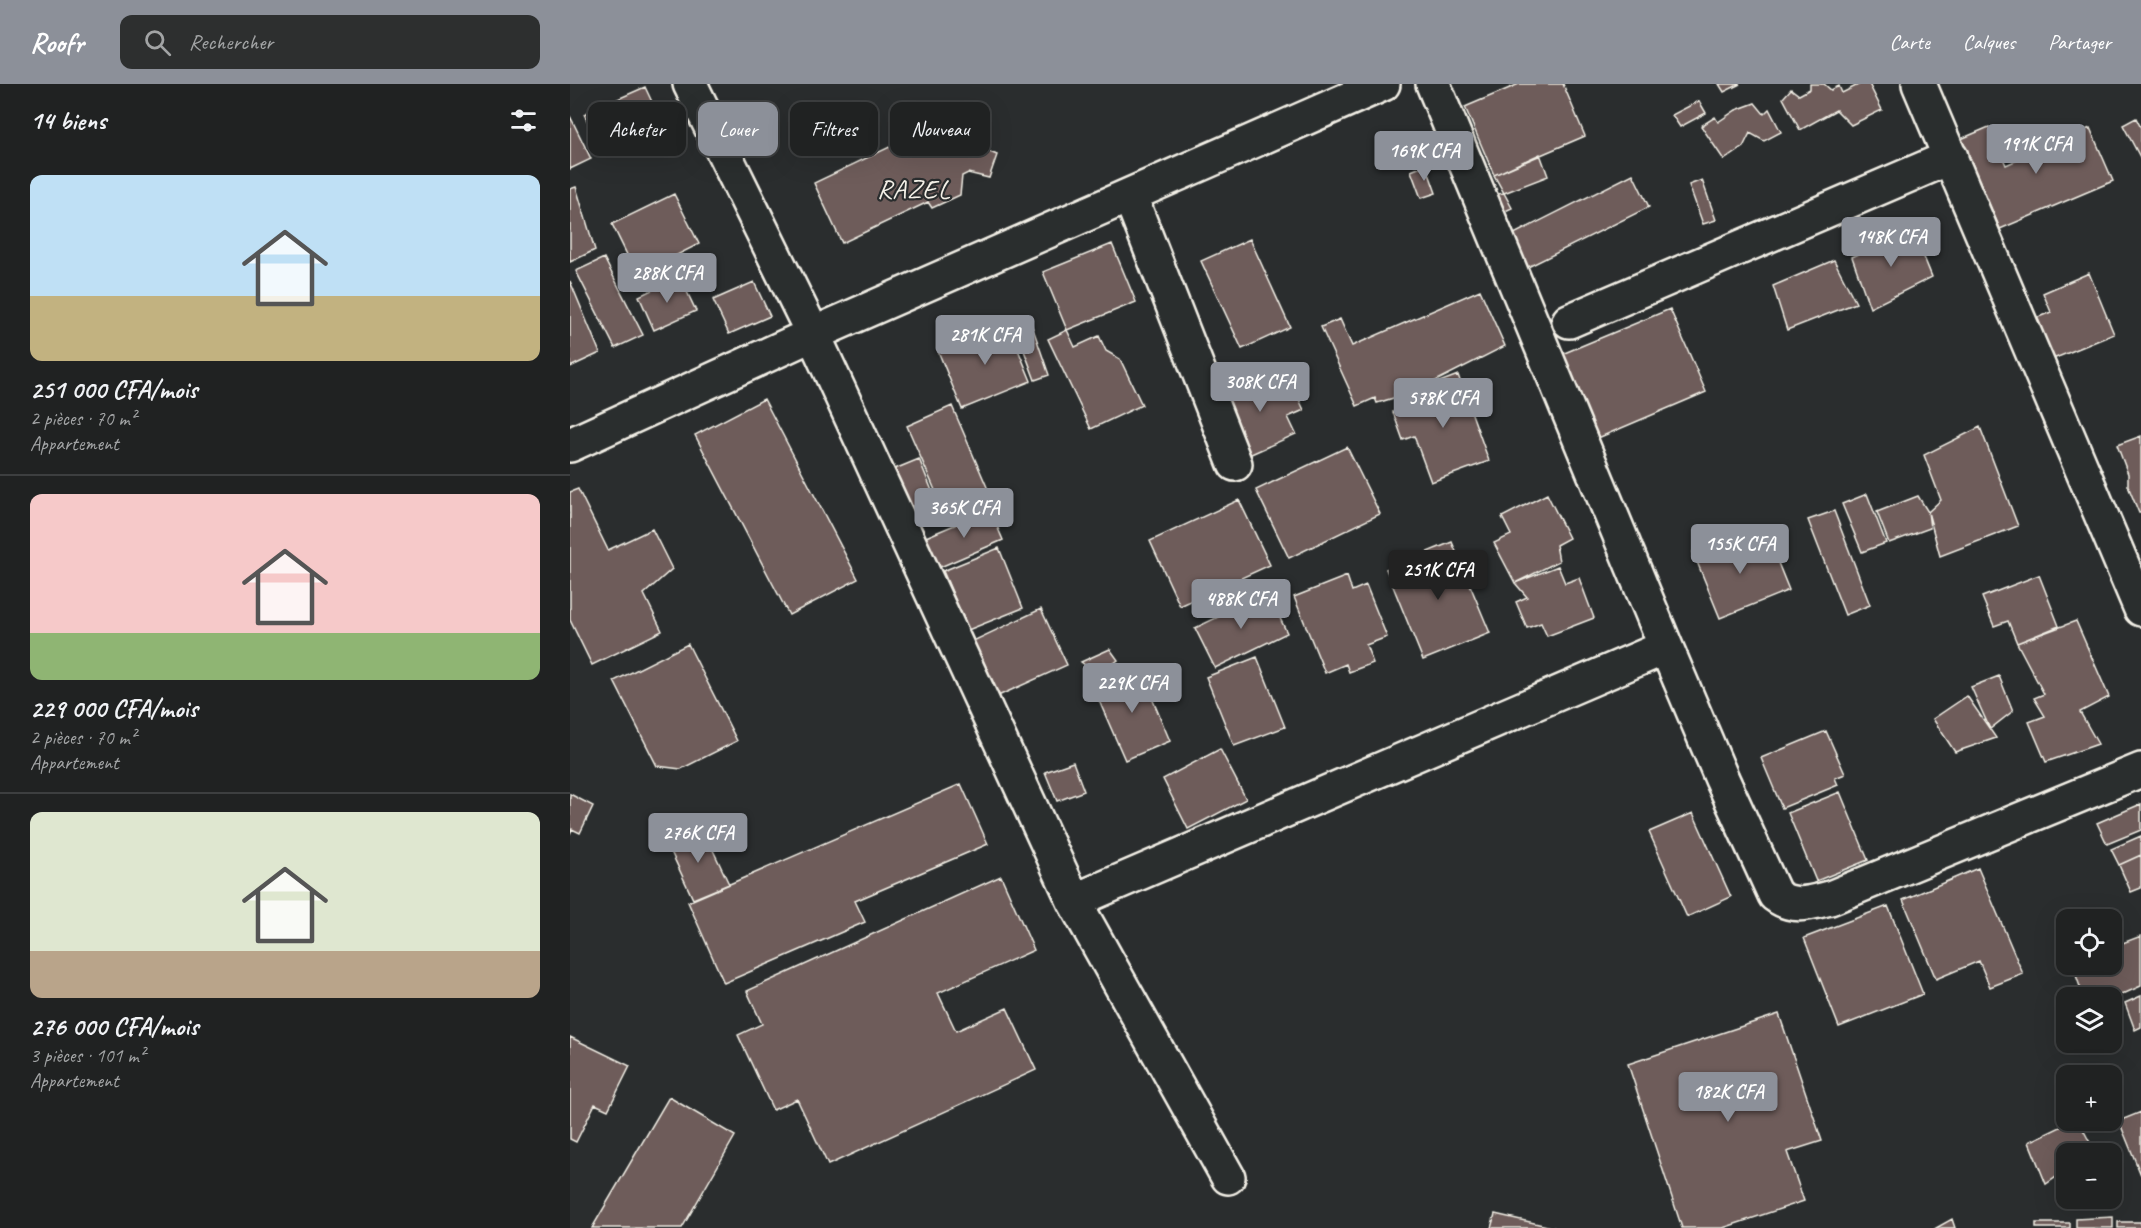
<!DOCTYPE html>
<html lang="fr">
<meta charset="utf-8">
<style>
:root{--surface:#202222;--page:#2d2f2f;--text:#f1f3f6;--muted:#a2a4a5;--line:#3d3f40;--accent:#8c9099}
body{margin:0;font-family:Caveat,sans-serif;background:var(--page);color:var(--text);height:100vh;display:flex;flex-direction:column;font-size:22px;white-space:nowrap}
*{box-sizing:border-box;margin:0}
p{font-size:20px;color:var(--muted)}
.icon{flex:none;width:33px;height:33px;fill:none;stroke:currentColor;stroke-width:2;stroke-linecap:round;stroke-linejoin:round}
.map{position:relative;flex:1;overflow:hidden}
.sheet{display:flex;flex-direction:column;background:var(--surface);width:570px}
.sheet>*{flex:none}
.guide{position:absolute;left:18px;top:18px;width:570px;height:54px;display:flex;gap:12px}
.fabs{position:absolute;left:1486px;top:825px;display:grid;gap:12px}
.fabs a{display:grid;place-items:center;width:66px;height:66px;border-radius:12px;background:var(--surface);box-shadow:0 6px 24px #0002,0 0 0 2px var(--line);font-size:30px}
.price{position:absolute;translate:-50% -51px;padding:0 14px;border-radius:6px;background:var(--accent);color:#fff;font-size:20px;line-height:39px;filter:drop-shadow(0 2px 3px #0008)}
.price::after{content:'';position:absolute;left:50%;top:36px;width:18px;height:14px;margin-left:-9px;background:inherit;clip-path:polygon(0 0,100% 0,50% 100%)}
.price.active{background:#222;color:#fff}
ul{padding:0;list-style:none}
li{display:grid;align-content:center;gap:12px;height:318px;padding:0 30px}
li+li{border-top:2px solid var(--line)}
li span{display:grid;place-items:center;height:186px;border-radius:12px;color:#555}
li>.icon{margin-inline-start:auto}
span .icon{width:108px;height:108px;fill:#fffc;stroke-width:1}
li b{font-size:26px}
h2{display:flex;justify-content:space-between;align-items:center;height:72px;padding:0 30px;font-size:26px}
.chip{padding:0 21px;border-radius:12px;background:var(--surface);box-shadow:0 6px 24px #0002,0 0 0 2px var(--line);font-size:21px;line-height:54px}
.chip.active{background:var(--accent);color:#fff}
header{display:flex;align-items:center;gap:36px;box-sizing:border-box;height:84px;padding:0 30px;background:var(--accent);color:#fff}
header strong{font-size:28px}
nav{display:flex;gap:33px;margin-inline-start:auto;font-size:21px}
.search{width:420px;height:54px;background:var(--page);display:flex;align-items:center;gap:15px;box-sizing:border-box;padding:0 21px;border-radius:12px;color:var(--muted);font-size:22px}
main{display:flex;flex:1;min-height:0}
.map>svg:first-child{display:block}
.building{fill:#6e5c5a;stroke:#f4f1e8;stroke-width:1.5}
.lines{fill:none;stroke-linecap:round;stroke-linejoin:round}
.minor-casing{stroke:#f4f1e8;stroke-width:38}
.minor{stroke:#2a2d2e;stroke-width:33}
.labels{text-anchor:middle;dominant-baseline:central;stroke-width:4.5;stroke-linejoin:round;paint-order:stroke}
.quarter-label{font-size:27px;letter-spacing:1.5px;fill:#f4f1e8;stroke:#2a2d2e}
</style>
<header>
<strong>Roofr</strong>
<div class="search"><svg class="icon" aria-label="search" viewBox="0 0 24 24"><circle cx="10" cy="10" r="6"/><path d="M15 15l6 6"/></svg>Rechercher</div>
<nav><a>Carte</a><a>Calques</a><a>Partager</a></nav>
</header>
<main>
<section class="sheet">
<h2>14 biens<svg class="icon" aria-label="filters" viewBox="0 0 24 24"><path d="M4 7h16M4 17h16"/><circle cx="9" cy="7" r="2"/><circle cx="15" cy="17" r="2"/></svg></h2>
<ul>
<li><span style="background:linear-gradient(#bfe0f5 65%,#c2b280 0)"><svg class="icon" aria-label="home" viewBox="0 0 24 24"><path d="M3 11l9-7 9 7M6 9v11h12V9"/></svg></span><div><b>251 000 CFA/mois</b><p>2 pièces · 70 m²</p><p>Appartement</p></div></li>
<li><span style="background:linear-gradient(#f6c9c9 75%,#8fb573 0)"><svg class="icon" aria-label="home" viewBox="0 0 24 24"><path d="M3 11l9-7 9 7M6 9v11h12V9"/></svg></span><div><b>229 000 CFA/mois</b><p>2 pièces · 70 m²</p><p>Appartement</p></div></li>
<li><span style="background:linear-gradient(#dfe7d0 75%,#b9a48a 0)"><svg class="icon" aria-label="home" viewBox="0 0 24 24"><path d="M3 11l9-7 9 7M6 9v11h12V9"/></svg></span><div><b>276 000 CFA/mois</b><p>3 pièces · 101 m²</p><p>Appartement</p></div></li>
</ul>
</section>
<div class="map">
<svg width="1571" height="1144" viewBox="0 0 1571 1144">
<rect width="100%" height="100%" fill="#2a2d2e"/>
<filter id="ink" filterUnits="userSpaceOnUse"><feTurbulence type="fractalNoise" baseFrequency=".0167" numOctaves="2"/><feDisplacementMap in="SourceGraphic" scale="12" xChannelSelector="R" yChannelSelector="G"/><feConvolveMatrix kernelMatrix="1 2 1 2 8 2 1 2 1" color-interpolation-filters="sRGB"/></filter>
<g filter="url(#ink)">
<path class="building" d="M949 0H993L1015 52 924 91 895 23Z
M1149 0H1170L1154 8Z
M1240 0H1254L1261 6 1269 2 1272 9 1290 0H1299L1312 26 1281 41 1266 26 1230 46 1213 14 1221 5 1229 11 1240 5Z
M75 3 91 37 30 64 14 30Z
M1129 17 1136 29 1110 43 1102 31Z
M1185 19 1194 30 1199 25 1211 48 1194 57 1180 49 1173 63 1154 76 1131 42 1145 33 1148 38 1166 26Z
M384 20 393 39 412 47 408 63 427 71 419 94 398 89 392 92 390 111 362 124 358 118 272 159 244 99 364 42 359 32Z
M0 32 21 75 0 85Z
M1566 34 1571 44V75L1553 41Z
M1419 43 1436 81 1520 44 1543 97 1430 145 1391 55Z
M970 70 978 92 934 109 924 91Z
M856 81 866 109 851 114 841 87Z
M1063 90 1079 123 956 184 940 152Z
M1132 96 1146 136 1133 140 1119 101Z
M6 103 25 166 0 178V105Z
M934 109 942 124 931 129 921 111Z
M104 110 129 160 67 191 42 140Z
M1343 146 1362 193 1300 224 1282 173Z
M680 155 720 243 672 265 631 177Z
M542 160 566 218 497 246 473 188Z
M34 174 73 251 45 264 6 187Z
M1264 176 1286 219 1217 246 1203 202Z
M1519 189 1544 250 1483 275 1466 234 1481 228 1473 209Z
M110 193 126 227 84 246 69 212Z
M0 197 30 269 0 283Z
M184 198 200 232 159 250 143 216Z
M910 206 935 262 846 307 807 319 805 314 787 322 751 243 770 235 782 262Z
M1100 225 1136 308 1021 357 985 273Z
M437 239 461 297 392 325 368 267Z
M461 239 479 291 465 296 446 245Z
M497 246 505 263 529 252 536 267 550 275 572 321 521 345 478 255Z
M715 285 734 326 718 333 726 350 670 375 643 317Z
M888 291 919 377 861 398 844 352 833 356 823 328 850 318 846 307Z
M194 315 288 495 219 531 125 351Z
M382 322 420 410 375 429 337 342Z
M1410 343 1448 442 1370 472 1358 428 1371 416 1354 371Z
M1571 352V429H1569L1558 402V390L1547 361Z
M777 363 810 430 719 474 686 406Z
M349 375 367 419 339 430 320 387Z
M8 405 38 466 82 445 102 485 74 510 92 547 22 581 0 536V408Z
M977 410 999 454 986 461 989 477 945 499 924 459 941 451 932 433Z
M1297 410 1316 459 1292 468 1272 420Z
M1348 412 1358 428 1360 444 1319 459 1307 428Z
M669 416 700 481 610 522 580 457Z
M420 426 433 456 368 484 356 453Z
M1264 427 1300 521 1275 531 1238 436Z
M1165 450 1173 470 1200 459 1219 506 1150 534 1123 468Z
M882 458 920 549 853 576 816 485Z
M429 464 453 524 398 546 373 487Z
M988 482 995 499 1009 494 1024 534 977 552 971 539 957 544 946 518 957 513 945 499Z
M1469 491 1489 542 1447 559 1438 537 1424 542 1412 513Z
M777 492 782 507 796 501 817 553 796 561 803 579 779 588 776 580 755 589 724 513Z
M698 509 717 549 645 584 625 544Z
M471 525 497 581 428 612 403 557Z
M1506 537 1539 613 1510 628 1528 660 1476 678 1459 638 1475 632 1464 614 1474 610 1447 559Z
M118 560 167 657 111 685 87 682 44 597Z
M540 565 548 576 528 591 511 578Z
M687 573 715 643 664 662 636 593Z
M569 583 600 657 555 676 523 603Z
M1429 592 1443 627 1420 645 1401 603Z
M1397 612 1426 654 1385 668 1363 635Z
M1256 647 1275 690 1265 694 1268 701 1212 724 1191 674Z
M650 665 676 715 618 745 593 695Z
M503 678 514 707 487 717 475 688Z
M391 700 418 760 285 817 295 838 154 899 118 818Z
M1270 708 1298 776 1246 797 1218 729Z
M0 710 23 722 10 749 2 745 0 750Z
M1571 720V746L1537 760 1527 739Z
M1123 729 1161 813 1117 833 1079 748Z
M133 745 159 800 123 815 98 761Z
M1571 752V771L1549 781 1541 765Z
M1571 771V804L1561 808 1549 781Z
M1408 784 1453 890 1420 903 1409 877 1366 895 1333 816Z
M431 792 464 866 368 909 386 947 437 924 466 986 258 1081 227 1015 203 1026 168 951 192 940 177 907Z
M1318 822 1353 910 1269 943 1234 854Z
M1571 852V902L1542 915 1514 914 1502 880H1542V863Z
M1571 912V943L1565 946 1555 919Z
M1209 930 1252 1057 1217 1068 1234 1117 1153 1144H1112L1058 980Z
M0 953 60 982 38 1026 25 1020 6 1058 0 1055Z
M99 1013 165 1052 112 1144H22Z
M1571 1028V1091L1549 1037Z
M1505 1036H1508L1526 1070H1497V1092L1495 1087 1476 1100 1459 1058Z
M925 1130 986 1144H921Z
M1543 1133V1144H1506V1135Z
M1382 1135 1385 1144H1366Z
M1548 1138H1571V1144H1548Z
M1466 1139H1500V1144H1466Z"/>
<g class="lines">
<g class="minor-casing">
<path id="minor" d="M120 0 243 250 504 817 658 1093
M863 0 1096 563 1152 695 1205 811C1223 825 1240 819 1260 814L1571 686
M1349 0 1571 525
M560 112 665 380
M999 237 1381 73
M0 361 243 250 813 0
M504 817 1096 563"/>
</g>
<use href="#minor" class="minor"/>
</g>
</g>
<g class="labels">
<g class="quarter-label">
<text x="344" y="105">RAZEL</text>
</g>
</g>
</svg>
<div class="fabs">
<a><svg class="icon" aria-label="locate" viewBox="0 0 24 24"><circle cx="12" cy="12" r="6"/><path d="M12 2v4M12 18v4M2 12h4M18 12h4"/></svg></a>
<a><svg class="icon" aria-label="layers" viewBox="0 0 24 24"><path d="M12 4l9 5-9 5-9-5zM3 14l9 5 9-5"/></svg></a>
<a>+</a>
<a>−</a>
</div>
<b class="price" style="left:1466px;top:91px">191K CFA</b>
<b class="price" style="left:854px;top:98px">169K CFA</b>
<b class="price" style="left:1321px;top:184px">148K CFA</b>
<b class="price" style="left:97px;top:220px">288K CFA</b>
<b class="price" style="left:415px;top:282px">281K CFA</b>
<b class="price" style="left:690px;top:329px">308K CFA</b>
<b class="price" style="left:873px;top:345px">578K CFA</b>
<b class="price" style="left:394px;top:455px">365K CFA</b>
<b class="price" style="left:1170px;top:491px">155K CFA</b>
<b class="price active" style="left:868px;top:517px">251K CFA</b>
<b class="price" style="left:671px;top:546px">488K CFA</b>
<b class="price" style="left:562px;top:630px">229K CFA</b>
<b class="price" style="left:128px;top:780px">276K CFA</b>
<b class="price" style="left:1158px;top:1039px">182K CFA</b>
<div class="guide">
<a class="chip">Acheter</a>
<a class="chip active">Louer</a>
<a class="chip">Filtres</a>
<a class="chip">Nouveau</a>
</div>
</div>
</main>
